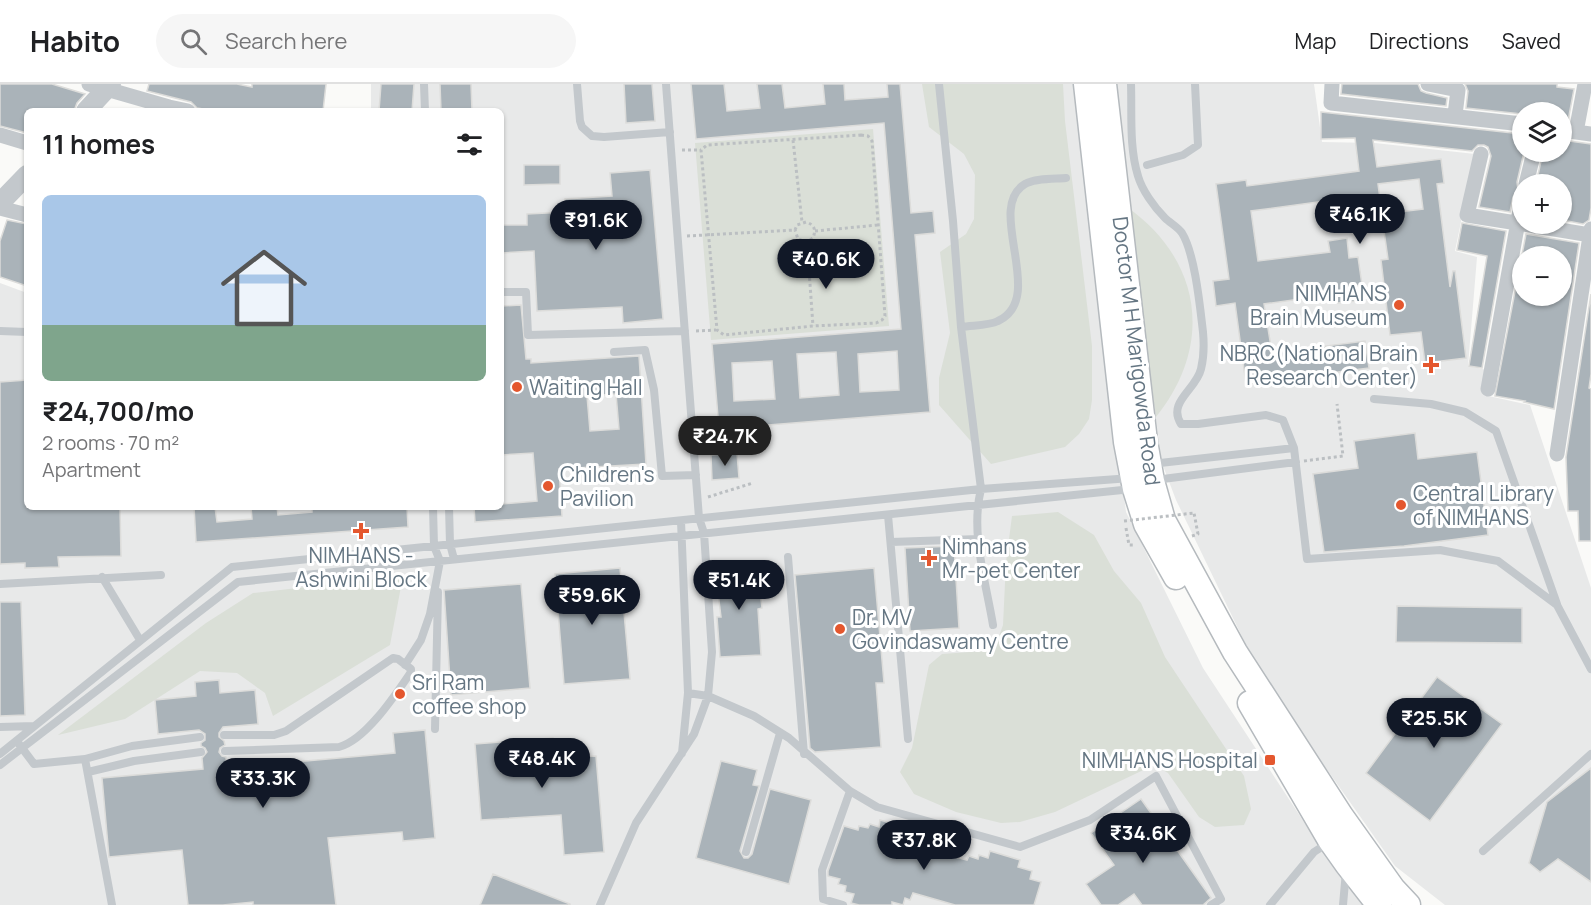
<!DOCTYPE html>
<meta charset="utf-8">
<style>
:root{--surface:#fff;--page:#f6f6f6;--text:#202124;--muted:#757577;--line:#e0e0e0;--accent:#111827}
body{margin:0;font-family:Manrope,sans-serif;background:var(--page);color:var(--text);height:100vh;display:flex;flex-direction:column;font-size:22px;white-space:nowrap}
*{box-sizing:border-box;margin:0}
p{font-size:20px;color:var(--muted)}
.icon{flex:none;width:33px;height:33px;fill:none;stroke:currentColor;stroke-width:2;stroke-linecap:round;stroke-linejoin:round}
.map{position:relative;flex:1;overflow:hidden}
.drawer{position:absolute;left:24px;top:24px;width:480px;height:402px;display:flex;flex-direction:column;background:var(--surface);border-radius:9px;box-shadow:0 2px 4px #0004}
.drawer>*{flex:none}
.fabs{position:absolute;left:1512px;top:18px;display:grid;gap:12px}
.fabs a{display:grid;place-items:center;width:60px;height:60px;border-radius:50%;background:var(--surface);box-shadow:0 2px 4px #0004;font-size:30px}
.price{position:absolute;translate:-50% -51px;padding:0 14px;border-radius:21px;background:var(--accent);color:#fff;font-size:20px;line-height:39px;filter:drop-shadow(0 2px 3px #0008)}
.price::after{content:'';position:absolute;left:50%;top:36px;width:18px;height:14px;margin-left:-9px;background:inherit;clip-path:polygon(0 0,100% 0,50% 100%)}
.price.current{background:#222;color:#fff}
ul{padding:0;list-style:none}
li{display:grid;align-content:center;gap:12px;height:318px;padding:0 18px}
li+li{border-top:2px solid var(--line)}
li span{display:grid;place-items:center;height:186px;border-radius:9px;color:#555}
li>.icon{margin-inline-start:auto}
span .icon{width:108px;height:108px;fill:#fffc;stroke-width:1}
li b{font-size:26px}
h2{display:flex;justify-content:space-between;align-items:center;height:72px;padding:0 18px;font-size:26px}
header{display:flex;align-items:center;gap:36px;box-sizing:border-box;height:84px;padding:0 30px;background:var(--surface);border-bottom:2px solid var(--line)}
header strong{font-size:28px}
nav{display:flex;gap:33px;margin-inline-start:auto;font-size:21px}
.search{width:420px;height:54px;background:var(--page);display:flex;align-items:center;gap:15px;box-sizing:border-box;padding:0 21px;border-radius:33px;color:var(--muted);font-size:22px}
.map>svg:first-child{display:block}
.built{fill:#e8e9e9}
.green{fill:#dadfd7}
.building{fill:#aab3b9;stroke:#dcdcda;stroke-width:1.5;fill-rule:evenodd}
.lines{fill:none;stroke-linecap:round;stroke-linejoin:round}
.primary-casing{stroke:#b5babe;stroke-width:27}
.path{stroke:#bbbfc2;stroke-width:3;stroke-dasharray:3 3;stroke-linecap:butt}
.service{stroke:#c3c8cc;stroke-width:8}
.minor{stroke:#c3c8cc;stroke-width:15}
.tertiary{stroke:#c3c8cc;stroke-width:20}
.primary{stroke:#fff;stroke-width:24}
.path-bridge{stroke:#bbbfc2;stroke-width:3;stroke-dasharray:3 3;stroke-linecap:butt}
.poi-dot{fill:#e4572e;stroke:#fff;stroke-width:2}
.labels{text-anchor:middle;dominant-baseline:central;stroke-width:6;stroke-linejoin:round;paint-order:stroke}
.poi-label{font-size:21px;fill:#657683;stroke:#fff;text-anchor:start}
.street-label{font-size:21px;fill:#657683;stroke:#fff}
</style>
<header>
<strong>Habito</strong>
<div class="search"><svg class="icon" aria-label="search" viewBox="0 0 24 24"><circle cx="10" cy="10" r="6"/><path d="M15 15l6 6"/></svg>Search here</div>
<nav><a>Map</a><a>Directions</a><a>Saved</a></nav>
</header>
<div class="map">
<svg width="1591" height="821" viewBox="0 0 1591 821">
<rect width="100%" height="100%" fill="#fafaf8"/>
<path class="built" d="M371 0H1073L1126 428 1203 584 1321 764 1369 821H0V199L27 209V423H501V27H371Z
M1115 0H1314L1322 58 1375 59 1475 70 1455 167 1477 173 1468 282 1487 286 1484 311 1530 321 1591 504V821H1445L1395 782 1261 592 1176 416 1162 379 1127 123Z"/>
<path class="green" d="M922 0H1063L1065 37 1092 262V316L1089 335 1079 350 1065 363 991 380 939 321V294L950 249 940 168 966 150 974 135 975 91 964 70 929 43Z
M873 45 889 242 711 256 695 59Z
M1127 123C1202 176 1214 261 1156 333Z
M1058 428 1094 451 1114 487 1141 519 1165 573 1244 692 1251 725 1244 741 1215 743 1199 733 1168 689 1154 681 1055 728 1020 738 1001 739 956 728 914 710 900 688 912 664 929 581 942 570 983 567 997 558 1003 541 1006 478 1012 432Z
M403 492 390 561 273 632 265 609 237 589 200 587 125 635 58 651 206 539 253 509Z"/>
<path class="building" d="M0 0H52L85 10 77 19 74 27H27V49L0 42Z
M149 0H237L252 3V0H326L323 27H216L197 24 191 18 147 7Z
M381 0H414L412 27H379Z
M440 0H471L472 27H441Z
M624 0H652L655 37 626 39Z
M691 0H724L727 27 760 24 757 0H782L785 24 825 20 823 0H844L845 16 888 13 887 0H900L911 129 933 127 935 149 915 151 930 328 719 345 712 260 901 245 884 39 696 55ZM897 267 899 306 860 308 858 270ZM836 268 839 311 800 314 797 270ZM772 277 775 315 734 317 732 279Z
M1342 0H1418L1421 7 1426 9 1447 14 1446 22 1341 10Z
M1465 0H1557V3L1574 5 1568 37 1562 36V28H1522V30L1466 24 1468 7Z
M1321 28 1522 50V68H1524L1517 98 1518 106 1513 113 1510 128 1479 123 1491 72 1488 63 1484 61H1478L1472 67 1373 56 1377 83 1441 75 1444 99 1437 100 1450 203 1453 187H1455L1466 274 1425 279 1421 248 1390 251 1381 176 1388 175 1384 147 1358 150 1354 113 1251 127 1258 177 1330 168 1328 157 1347 154 1349 174 1358 173 1362 201 1354 202 1356 217 1337 219 1335 210 1264 220 1272 269 1365 257 1369 284 1246 300 1235 219 1216 222 1213 197 1229 195 1216 100 1246 96 1247 102 1359 87 1355 54 1321 55ZM1419 95 1423 125 1382 130 1378 100Z
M1562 56 1591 60V124L1589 136 1583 140 1562 136V100H1536L1543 68H1562Z
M524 81H560V100L524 101Z
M650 86 663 235 623 239 622 223 537 227 534 167 501 169V141H527V130L566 128 565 115 612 112 610 89Z
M7 136 27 140V202L0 193V157Z
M1462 139 1506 147 1482 284 1469 282 1487 172 1457 166Z
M1526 150 1579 159 1554 325 1524 318 1525 317 1495 312ZM1522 172H1562V212H1522Z
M1591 210V290L1589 304 1591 305V457H1579L1578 427H1568L1566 373Z
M521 221 526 275H531V279L639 272 646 380 559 385 562 432 475 438 474 423H501V420L537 417 533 369 501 371V222ZM616 310 619 345 590 347 587 312Z
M27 296V423H120L121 472 58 473 59 483 25 484V479L0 480V298Z
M1415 349 1418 375 1477 368 1488 451 1404 462 1324 468 1313 390 1358 384 1354 357Z
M737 369 739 394 712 396 711 371Z
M194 423H215L217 438 252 435 251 423H277L278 431 312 428V423H407L408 443 196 458Z
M954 462 959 544 910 547 905 464Z
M757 480 762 524 758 525 761 571 720 573 717 533H721L715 484Z
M620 484 630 595 564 600 555 490Z
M874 484 884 599H876L881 663 815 668 810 664 795 491Z
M521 500 530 604 451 611 444 506Z
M0 518H21L25 631 0 632Z
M1397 522 1522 524V559L1396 558Z
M1437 593 1502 640 1430 737 1366 689Z
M219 596 220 609 255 606 258 640 223 643 219 649V653L224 657 225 661 220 664 219 668 222 672 226 673 227 684 395 669 393 649 425 646 435 754 403 757 402 748 328 754 336 821H253V818L223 821H188L182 766 109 773 102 694 203 685 202 674 207 668 205 664 201 662V659L205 656V650L199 646 158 650 155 616 196 612 195 598Z
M553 654 555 675 596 672 604 768 564 771 561 731 481 736 475 660Z
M721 677 757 686 753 701 759 702 740 767 744 774H748L752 770 770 705 811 716 789 800 696 774Z
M1591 684V798L1558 775 1540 788 1529 779 1547 718Z
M1141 715 1211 814 1203 821H1142L1134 810 1118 821H1101L1086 800 1114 781 1091 749Z
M880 736 913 745 911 752 925 756 923 764 967 776 969 772 978 775 979 771 988 774 990 767 1020 776 1018 783 1032 787 1030 795 1041 798 1034 821H955L913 809 910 816 905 814 903 821 892 818V821H859L851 819 854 810 845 808 846 802 838 800 840 795 828 792V787L844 742 858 746 859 742 868 744 870 740 879 743Z
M493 790 570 820V821H480Z"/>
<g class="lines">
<g class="primary-casing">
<path id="primary" d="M1086 0 1126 358 1135 405 1146 440 1176 493
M1104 0 1145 357 1152 397 1163 436 1235 568 1341 732 1393 805 1408 821
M1250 619 1330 756 1347 780 1379 821"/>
</g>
<path class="path" d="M861 51 868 52 872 57 885 232 882 236 876 239 813 242 724 251 717 246 701 66 707 61Z
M793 56 802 138
M682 66H701
M815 147 878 141
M687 152 795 146 797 141 806 138C815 141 816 146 813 154L807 158 798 155 795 146
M807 158 813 242
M696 247 716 246
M1304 377 1343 372 1337 320
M708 413 753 399
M1126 444 1129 461H1135
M1192 452 1198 450 1194 429"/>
<path class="service" d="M424 0 425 27
M577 0 580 37 582 43 592 52 604 53 670 48
M939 0 953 137 961 243 981 405C970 449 986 498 993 541
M1131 0C1132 30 1129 63 1138 92 1142 106 1154 123 1165 134 1170 139 1178 143 1182 149 1195 170 1200 223 1203 248 1204 259 1204 273 1201 285 1196 306 1167 318 1181 340H1198L1266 331 1283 336 1294 364 1307 475 1440 466 1498 477 1557 521 1591 585
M1147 81 1183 71 1198 61 1195 0
M501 208H526L528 251 685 247
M961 243C973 241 988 242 998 237 1048 214 984 124 1025 100 1035 94 1055 95 1066 94
M0 247 27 248
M614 268 645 266 654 306 662 392 696 391
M1374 315 1431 320 1465 328 1496 347 1557 520
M1151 380 1294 364
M1155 396 1296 378
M449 423 450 460 454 475
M888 431 908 655
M681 437 688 609 682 669
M891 458 979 455
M788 473 804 670
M102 493 140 556
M0 500 161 491
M405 581 421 556 430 530 440 477 434 462 433 423
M688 609 708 612 754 632 789 654 850 707 877 723 1020 763 1090 736 1156 692 1221 815 1211 821
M0 643 34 642
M435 645 438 508
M224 651H274L286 647 393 574 398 575 411 585V588C396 610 366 656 339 663L225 667
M19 660 34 680 85 675 112 821
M0 670 232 483 981 405 1131 394
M85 675 132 662 200 653
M0 681 238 498 1132 405
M88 688 134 677 201 668
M1483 767 1591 670
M746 768 780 649
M600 821 636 739 694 650 708 612 712 568 704 449 699 434 666 0
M843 821 823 815 822 786 850 707
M1270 821 1314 768 1328 759
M1343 821 1346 787"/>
<path class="minor" d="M89 0 169 23 188 27
M1332 0 1331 19 1522 40
M1428 0 1458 6 1455 31
M1562 46 1591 50
M1576 48 1585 0
M0 51 27 59
M1481 70 1467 131 1591 151
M1526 100 1534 68
M0 124 27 131
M1488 305 1522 115
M1557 370 1591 145"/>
<path class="tertiary" d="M86 27 111 0
M0 119 27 91"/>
<use href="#primary" class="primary"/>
<path class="path-bridge" d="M1124 437 1194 429"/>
</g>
<g class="poi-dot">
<circle cx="1399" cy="221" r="6"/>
<path d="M1428 272h6v6h6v6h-6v6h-6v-6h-6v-6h6z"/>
<circle cx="517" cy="303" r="6"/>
<circle cx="548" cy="402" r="6"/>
<circle cx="1401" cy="421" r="6"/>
<path d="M358 438h6v6h6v6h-6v6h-6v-6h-6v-6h6z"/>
<path d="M926 465h6v6h6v6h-6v6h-6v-6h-6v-6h6z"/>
<circle cx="840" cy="545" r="6"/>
<circle cx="400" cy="610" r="6"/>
<rect x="1264" y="670" width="12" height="12" rx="3"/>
</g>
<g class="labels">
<g class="poi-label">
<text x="1387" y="209" text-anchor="end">NIMHANS<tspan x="1387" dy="24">Brain Museum</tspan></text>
<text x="1418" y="269" text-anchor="end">NBRC(National Brain<tspan x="1418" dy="24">Research Center)</tspan></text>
<text x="529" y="303">Waiting Hall</text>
<text x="560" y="390">Children's<tspan x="560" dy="24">Pavilion</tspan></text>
<text x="1413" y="409">Central Library<tspan x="1413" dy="24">of NIMHANS</tspan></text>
<text x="942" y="462">Nimhans<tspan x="942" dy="24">Mr-pet Center</tspan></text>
<text x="361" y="471" text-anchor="middle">NIMHANS -<tspan x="361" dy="24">Ashwini Block</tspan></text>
<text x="852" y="533">Dr. MV<tspan x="852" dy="24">Govindaswamy Centre</tspan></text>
<text x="412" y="598">Sri Ram<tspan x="412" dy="24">coffee shop</tspan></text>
<text x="1258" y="676" text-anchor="end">NIMHANS Hospital</text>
</g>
<g class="street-label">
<text transform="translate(1137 267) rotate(83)">Doctor M H Marigowda Road</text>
</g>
</g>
</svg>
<div class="fabs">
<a><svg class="icon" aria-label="layers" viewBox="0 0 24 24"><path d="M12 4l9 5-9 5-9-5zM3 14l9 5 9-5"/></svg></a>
<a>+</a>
<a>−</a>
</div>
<b class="price" style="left:1360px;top:161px">₹46.1K</b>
<b class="price" style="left:596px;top:167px">₹91.6K</b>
<b class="price" style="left:826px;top:206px">₹40.6K</b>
<b class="price current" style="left:725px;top:383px">₹24.7K</b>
<b class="price" style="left:739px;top:527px">₹51.4K</b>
<b class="price" style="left:592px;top:542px">₹59.6K</b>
<b class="price" style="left:1434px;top:665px">₹25.5K</b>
<b class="price" style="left:542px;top:705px">₹48.4K</b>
<b class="price" style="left:263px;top:725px">₹33.3K</b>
<b class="price" style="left:1143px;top:780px">₹34.6K</b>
<b class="price" style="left:924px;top:787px">₹37.8K</b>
<section class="drawer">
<h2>11 homes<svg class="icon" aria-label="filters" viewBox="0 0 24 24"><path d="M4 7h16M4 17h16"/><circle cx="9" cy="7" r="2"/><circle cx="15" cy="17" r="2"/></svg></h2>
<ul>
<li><span style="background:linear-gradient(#a9c7e8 70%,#7fa58c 0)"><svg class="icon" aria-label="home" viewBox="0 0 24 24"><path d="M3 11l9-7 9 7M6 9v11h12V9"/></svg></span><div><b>₹24,700/mo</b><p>2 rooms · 70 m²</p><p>Apartment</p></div></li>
</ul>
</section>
</div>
